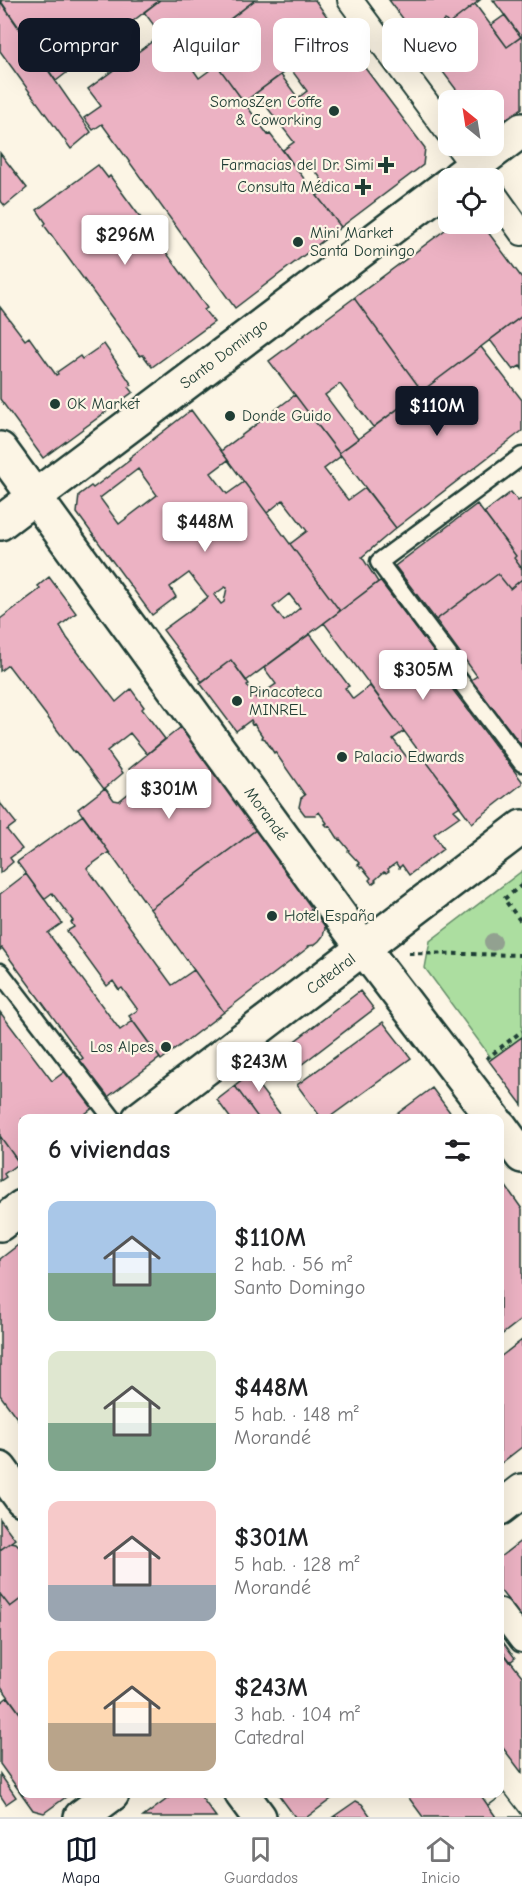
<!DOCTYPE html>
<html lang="es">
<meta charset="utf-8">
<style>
:root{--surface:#fff;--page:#f6f6f6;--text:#202124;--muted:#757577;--line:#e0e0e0;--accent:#111827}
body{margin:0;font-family:"Comic Neue",sans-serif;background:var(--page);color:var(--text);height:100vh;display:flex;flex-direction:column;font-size:22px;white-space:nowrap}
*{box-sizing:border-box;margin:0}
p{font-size:20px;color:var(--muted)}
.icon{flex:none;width:33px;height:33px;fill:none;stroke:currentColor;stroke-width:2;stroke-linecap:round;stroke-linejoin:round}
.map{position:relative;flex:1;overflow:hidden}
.side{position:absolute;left:18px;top:1114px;width:486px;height:684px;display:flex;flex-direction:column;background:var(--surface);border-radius:12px;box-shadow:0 6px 24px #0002}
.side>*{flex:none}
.hud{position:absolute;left:18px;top:18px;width:486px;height:54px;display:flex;gap:12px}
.needle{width:39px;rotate:330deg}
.tools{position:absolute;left:438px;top:90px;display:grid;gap:12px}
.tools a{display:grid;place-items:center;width:66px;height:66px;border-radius:12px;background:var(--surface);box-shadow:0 6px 24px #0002;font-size:30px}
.price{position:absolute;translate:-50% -51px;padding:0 14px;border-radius:6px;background:#fff;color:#222;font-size:20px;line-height:39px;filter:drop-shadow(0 2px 3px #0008)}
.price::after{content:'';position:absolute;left:50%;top:36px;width:18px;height:14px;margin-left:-9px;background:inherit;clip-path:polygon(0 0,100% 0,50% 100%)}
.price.selected{background:var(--accent);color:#fff}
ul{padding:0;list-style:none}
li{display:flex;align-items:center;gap:18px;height:150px;padding:0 30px}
li span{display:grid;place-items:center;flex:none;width:168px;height:120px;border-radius:12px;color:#555}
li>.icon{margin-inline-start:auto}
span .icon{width:72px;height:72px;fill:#fffc;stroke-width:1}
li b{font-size:26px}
h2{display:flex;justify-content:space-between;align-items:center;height:72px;padding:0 30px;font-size:26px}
.pill{padding:0 21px;border-radius:12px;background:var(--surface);box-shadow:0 6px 24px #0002;font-size:21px;line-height:54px}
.pill.selected{background:var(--accent);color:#fff}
.tabs{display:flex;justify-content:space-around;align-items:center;height:84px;border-top:2px solid var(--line);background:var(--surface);font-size:16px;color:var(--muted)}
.tabs a{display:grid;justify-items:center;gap:3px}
.tabs .selected{color:var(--accent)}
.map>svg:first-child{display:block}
.green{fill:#acdea0;stroke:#668e6a;stroke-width:1.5}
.building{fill:#ecb2c3;stroke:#1f3d34;stroke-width:1.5;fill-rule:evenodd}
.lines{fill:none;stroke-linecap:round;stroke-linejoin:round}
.service-casing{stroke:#1f3d34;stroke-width:21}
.pedestrian-casing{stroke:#1f3d34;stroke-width:28}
.minor-casing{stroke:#1f3d34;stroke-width:38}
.tertiary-casing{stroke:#1f3d34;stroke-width:38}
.secondary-casing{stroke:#1f3d34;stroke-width:38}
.path{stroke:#1f3d34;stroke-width:4;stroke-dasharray:4.5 4.5;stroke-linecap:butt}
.service{stroke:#fcf5e5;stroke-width:16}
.pedestrian{stroke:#fcf5e5;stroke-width:24}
.minor{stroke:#fcf5e5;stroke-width:33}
.tertiary{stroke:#fcf5e5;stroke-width:33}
.secondary{stroke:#fcf5e5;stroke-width:33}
.tree{fill:#92a190}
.poi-dot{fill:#1f3d34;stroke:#fcf5e5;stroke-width:2}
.labels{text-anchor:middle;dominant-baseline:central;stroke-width:4.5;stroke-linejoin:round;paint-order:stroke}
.poi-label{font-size:16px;fill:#1f3d34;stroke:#fcf5e5;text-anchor:start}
.street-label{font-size:16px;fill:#1f3d34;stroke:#fcf5e5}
</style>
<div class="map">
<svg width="522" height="1817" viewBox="0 0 522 1817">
<rect width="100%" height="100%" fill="#fcf5e5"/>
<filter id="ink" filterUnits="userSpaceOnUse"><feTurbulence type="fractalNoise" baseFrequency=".0167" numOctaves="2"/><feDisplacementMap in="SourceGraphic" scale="12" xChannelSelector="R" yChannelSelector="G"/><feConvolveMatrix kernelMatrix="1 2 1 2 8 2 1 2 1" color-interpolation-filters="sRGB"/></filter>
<g filter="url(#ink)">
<path class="green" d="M522 871V1037L492 1059 425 968 430 941Z"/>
<path class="building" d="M0 0H160L56 81Z
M160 0H255L179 59 144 12Z
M255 0H315L338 32 244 102 200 42Z
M389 0H480L449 24 445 20 419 40Z
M493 0H522V36L521 37Z
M0 1 91 132 71 149 0 51Z
M475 4 507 47 522 36V108L494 129V100H464L419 40 445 20 449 24Z
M505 15 521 37 507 47 491 25Z
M338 32 425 148 423 165 341 227 317 196 328 188 308 161 297 170 283 150 294 142 256 93 281 75 298 98 307 91 290 68Z
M161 35 179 59 183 55 199 78 217 65 268 135 270 134 341 227 235 308 102 124 93 130 84 118 101 106 88 89Z
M0 153 27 188 5 206 0 200Z
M98 165 108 178 110 176 207 308 204 310 214 322 152 367 143 355 140 356 44 225 46 223 37 210Z
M453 224H482L522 278V316L422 391 354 298Z
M354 298 422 391 373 427 340 384 325 395 358 439 339 453 269 361Z
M0 307 25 340 29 337 56 375 58 374 57 372 80 356 82 359 104 344 132 385 129 387 133 392 43 458 0 399Z
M522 316V369L520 366 513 370 490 340Z
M481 347 522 400V431L396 528 339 453Z
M295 395 341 456 324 469 348 500 365 488 396 528 362 557 378 582 340 611 290 544 307 531 283 500 267 513 221 451Z
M191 410 228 460 211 473 227 494 244 482 340 611 246 681 231 660 202 682 163 630 208 597 189 573 170 587 176 597 152 615 77 513 79 495 91 486 93 488 130 460 129 458ZM138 469 157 495 119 524 100 498ZM225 587 227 588 224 602 221 604 214 595ZM289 594 300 608 284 621 273 607Z
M511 492 518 501 522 498V569L514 558 516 556 484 513Z
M477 504 516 556 514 558 522 569V579L510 589 498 574 436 620 395 566Z
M498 574 510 589 522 579V746L471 680 477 676 436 620Z
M49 577 76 613 60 626 67 638 116 702 131 689 144 707 142 709 165 739 147 754 130 733 107 751 123 773 104 789 75 751 74 752 8 665 0 671V619L40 589 38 586Z
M380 581 441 661 437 669 522 781V784L472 823 324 623Z
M310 634 349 686 345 688 353 699 370 686 404 731 393 739 409 760 420 753 460 806 454 810 460 816 434 834 443 849 409 875 402 865 399 868 396 863 388 869 389 871 386 873 384 872 375 880 376 881 372 884 369 880 371 878 362 867 361 868 358 865 360 864 348 851 349 850 340 839 339 840 330 826 328 827 325 824 327 823 319 812 315 815H305L299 807 301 798 305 795 275 752 274 753 265 739 262 738 263 737 254 724 252 725 251 723 252 722 251 720 236 731 200 683 231 660 249 684 247 685 256 698 276 684 264 668Z
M181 727 257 829 150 909 78 809 105 788 114 800 119 801 139 785 138 780 129 769Z
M0 803 16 823 7 830 22 849 10 858 13 862 0 873Z
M83 815 109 852 87 868 172 985 194 970 224 1012 161 1060 129 1016 138 1010 122 988 119 990 113 981 107 986 67 931 74 927 71 922 73 921 52 893 44 899 17 862Z
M257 829 315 906 310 910 316 912 320 916 324 922 325 929 323 936 319 941 314 945 308 946 309 947 224 1012 150 909Z
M26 874 62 923 48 933 120 1030 133 1021 160 1058 78 1119H22V1160L19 1163 0 1136V1012L52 1081 83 1058 2 948 0 950V894Z
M360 991 374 1009 297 1068 283 1050Z
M383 1022 411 1058 327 1119H322L297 1085Z
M522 1037V1105L489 1061Z
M269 1060 277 1071 258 1085 284 1119H259L235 1086Z
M235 1086 259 1119H231L217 1100Z
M432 1088 455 1119H390Z
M0 1136 19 1163 4 1174 6 1177 0 1181Z
M500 1178 522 1209V1319L500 1336Z
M22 1242V1425L0 1395V1259Z
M522 1340V1447L500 1464V1357Z
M0 1519 15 1539 0 1550Z
M522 1540V1618L500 1590V1557Z
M11 1542 16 1543 22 1549V1598L10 1607 0 1594V1550Z
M0 1594 10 1607 22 1598V1716L0 1685Z
M500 1638 515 1658 510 1662 500 1648Z
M500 1648 522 1676V1773L500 1744Z
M8 1697 22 1716V1794H70L44 1813 33 1810 0 1764V1703Z
M0 1774 16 1797 6 1804 0 1795Z
M505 1793 522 1815V1817H496L488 1806Z
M505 1793 522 1815V1817H496L488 1806Z
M174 1794H199L216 1817H143Z
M278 1794H338L307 1817H295Z
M406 1794H480L496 1817H423Z
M356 1801 362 1804 371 1817H333Z"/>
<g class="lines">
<g class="service-casing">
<path id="service" d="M522 456 379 562 449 656 451 669 522 763
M0 972 113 1119"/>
</g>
<g class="pedestrian-casing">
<path id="pedestrian" d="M350 0 448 132
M458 146 482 178
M494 194 522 233
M500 1611 522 1640"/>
</g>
<g class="minor-casing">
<path id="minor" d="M458 178 522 130
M0 523 448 185
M500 1508 522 1491
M81 1817 112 1794"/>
</g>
<g class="tertiary-casing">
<path id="tertiary" d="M0 449 364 949 494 1119
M500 1126 522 1156"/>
</g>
<g class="secondary-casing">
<path id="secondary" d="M139 1119 522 827
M0 1224 22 1207
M0 1469 22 1499
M242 1794 259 1817"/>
</g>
<path class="path" d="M522 885 504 899 522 923
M409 953 522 955
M486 1059 522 1031"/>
<use href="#service" class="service"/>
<use href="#pedestrian" class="pedestrian"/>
<use href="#minor" class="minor"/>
<use href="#tertiary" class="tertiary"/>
<use href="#secondary" class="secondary"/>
</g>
<circle class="tree" cx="493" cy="942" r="9"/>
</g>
<g class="poi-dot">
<circle cx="334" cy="111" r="6"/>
<path d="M383 156h6v6h6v6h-6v6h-6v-6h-6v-6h6z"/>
<path d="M360 178h6v6h6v6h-6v6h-6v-6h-6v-6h6z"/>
<circle cx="298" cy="242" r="6"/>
<circle cx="55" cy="404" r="6"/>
<circle cx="230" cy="416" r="6"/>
<circle cx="237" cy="701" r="6"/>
<circle cx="342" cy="757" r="6"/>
<circle cx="272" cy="916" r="6"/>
<circle cx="166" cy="1047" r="6"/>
</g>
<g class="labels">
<g class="poi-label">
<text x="322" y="102" text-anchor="end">SomosZen Coffe<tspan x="322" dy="18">&amp; Coworking</tspan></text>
<text x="374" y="165" text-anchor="end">Farmacias del Dr. Simi</text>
<text x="350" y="187" text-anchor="end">Consulta Médica</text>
<text x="310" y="233">Mini Market<tspan x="310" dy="18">Santa Domingo</tspan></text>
<text x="67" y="404">OK Market</text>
<text x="242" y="416">Donde Guido</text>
<text x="249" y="692">Pinacoteca<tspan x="249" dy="18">MINREL</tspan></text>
<text x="354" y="757">Palacio Edwards</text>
<text x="284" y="916">Hotel España</text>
<text x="154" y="1047" text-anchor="end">Los Alpes</text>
</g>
<g class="street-label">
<text transform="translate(224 354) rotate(-37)">Santo Domingo</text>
<text transform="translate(266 814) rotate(54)">Morandé</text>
<text transform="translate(331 974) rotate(-37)">Catedral</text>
</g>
</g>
</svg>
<div class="tools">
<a><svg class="needle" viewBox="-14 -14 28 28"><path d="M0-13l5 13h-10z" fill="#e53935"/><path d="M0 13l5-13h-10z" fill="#757577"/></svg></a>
<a><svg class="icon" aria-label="locate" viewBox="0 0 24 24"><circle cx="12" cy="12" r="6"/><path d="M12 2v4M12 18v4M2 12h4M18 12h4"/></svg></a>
</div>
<b class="price" style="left:125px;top:266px">$296M</b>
<b class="price selected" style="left:437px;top:437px">$110M</b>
<b class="price" style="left:205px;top:553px">$448M</b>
<b class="price" style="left:423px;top:701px">$305M</b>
<b class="price" style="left:169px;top:820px">$301M</b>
<b class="price" style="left:259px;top:1093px">$243M</b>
<div class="hud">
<a class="pill selected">Comprar</a>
<a class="pill">Alquilar</a>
<a class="pill">Filtros</a>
<a class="pill">Nuevo</a>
</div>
<section class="side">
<h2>6 viviendas<svg class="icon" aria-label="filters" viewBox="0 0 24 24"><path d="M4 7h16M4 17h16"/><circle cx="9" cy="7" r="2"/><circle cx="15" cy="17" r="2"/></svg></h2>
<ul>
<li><span style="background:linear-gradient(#a9c7e8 60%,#7fa58c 0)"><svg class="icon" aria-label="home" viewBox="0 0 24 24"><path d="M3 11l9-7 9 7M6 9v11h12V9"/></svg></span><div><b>$110M</b><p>2 hab. · 56 m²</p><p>Santo Domingo</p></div></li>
<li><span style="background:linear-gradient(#dfe7d0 60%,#7fa58c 0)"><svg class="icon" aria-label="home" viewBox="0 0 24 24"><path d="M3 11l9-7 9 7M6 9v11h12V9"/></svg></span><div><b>$448M</b><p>5 hab. · 148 m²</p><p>Morandé</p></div></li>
<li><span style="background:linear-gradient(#f6c9c9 70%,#9aa5b1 0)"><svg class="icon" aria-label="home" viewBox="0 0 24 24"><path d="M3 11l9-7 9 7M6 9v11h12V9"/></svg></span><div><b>$301M</b><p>5 hab. · 128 m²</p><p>Morandé</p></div></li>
<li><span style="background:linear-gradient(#ffd9b3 60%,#b9a48a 0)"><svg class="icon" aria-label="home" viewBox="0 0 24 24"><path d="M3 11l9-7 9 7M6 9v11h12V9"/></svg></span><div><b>$243M</b><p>3 hab. · 104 m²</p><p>Catedral</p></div></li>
</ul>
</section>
</div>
<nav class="tabs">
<a class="selected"><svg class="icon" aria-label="map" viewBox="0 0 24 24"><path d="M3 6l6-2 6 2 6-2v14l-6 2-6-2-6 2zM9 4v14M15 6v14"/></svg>Mapa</a>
<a><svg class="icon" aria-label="saved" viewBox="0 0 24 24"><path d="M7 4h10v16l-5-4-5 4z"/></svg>Guardados</a>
<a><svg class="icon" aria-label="home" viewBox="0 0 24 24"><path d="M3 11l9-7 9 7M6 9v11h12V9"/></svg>Inicio</a>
</nav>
